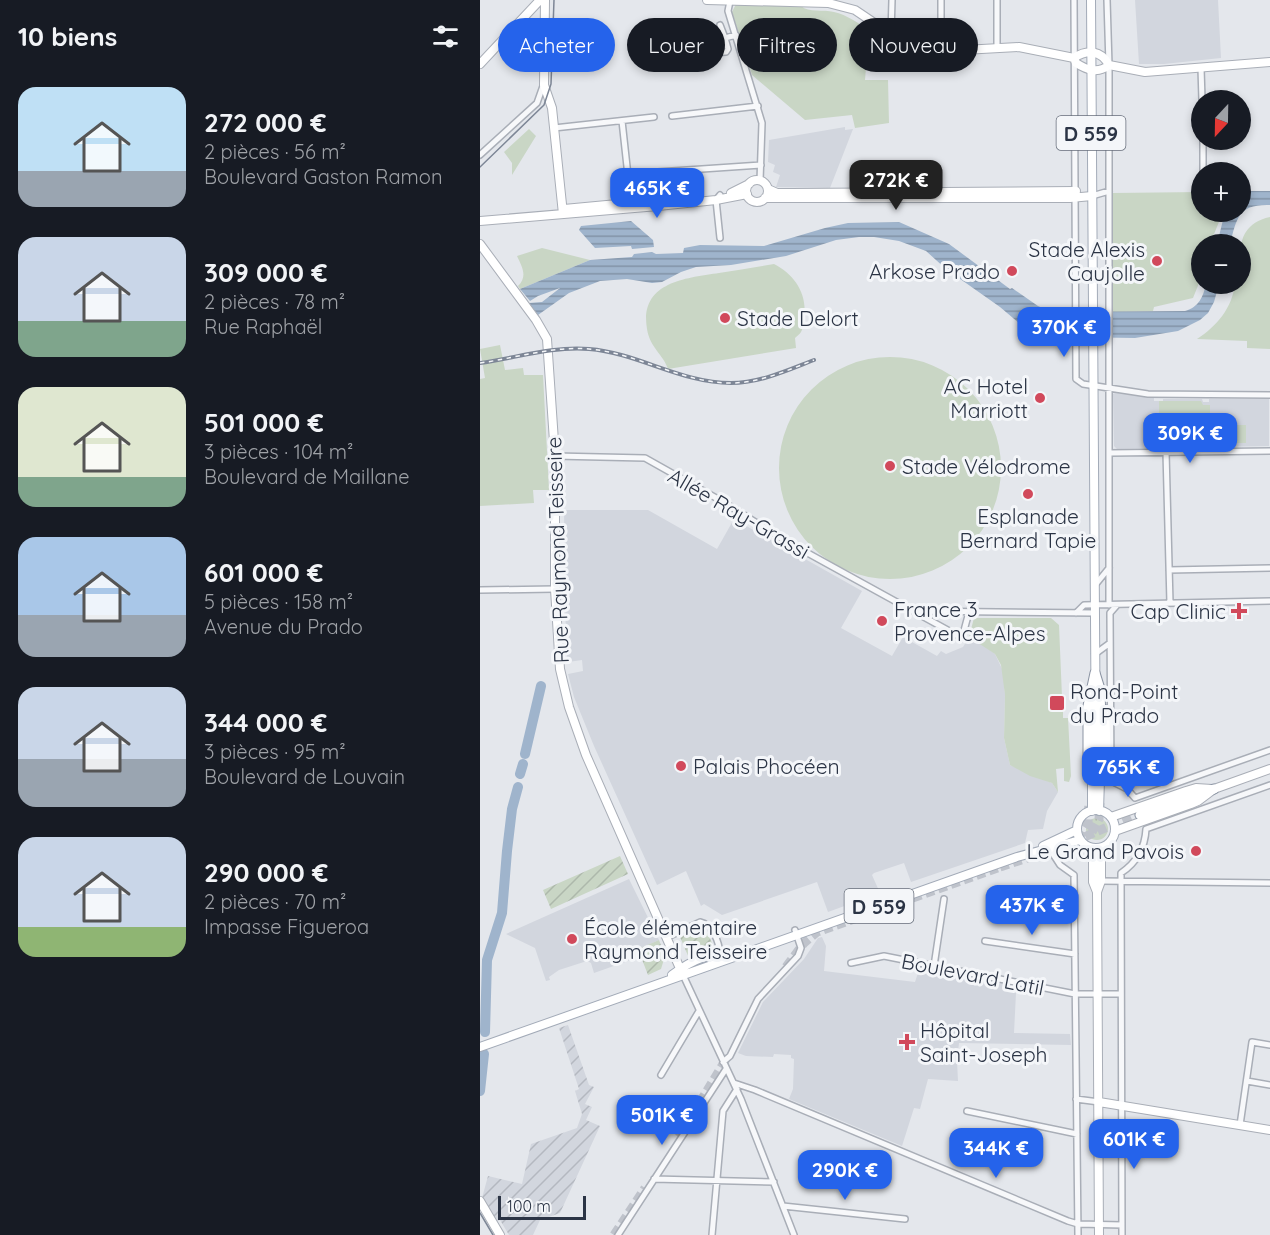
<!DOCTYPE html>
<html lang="fr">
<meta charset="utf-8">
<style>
:root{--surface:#171b24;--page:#20242c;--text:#f1f3f6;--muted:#9ea1a6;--accent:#2563eb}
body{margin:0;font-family:Quicksand,sans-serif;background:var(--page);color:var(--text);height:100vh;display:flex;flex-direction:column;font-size:22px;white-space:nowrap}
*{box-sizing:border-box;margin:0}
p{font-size:20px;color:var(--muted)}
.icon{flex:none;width:33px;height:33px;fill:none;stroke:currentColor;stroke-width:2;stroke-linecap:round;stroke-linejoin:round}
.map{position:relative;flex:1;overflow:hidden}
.side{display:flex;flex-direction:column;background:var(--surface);width:480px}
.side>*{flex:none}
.guide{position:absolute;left:18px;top:18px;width:570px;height:54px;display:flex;gap:12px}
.needle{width:39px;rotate:202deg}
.tools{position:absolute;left:711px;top:90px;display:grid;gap:12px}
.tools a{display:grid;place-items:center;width:60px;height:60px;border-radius:50%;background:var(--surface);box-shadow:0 3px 9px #0003;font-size:30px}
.scale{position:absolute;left:18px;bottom:15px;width:88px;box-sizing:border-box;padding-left:6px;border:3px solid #2b3445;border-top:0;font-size:16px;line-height:21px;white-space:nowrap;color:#2b3445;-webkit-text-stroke:4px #f4f6f9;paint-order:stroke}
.price{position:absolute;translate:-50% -51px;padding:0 14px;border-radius:12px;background:var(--accent);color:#fff;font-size:20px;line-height:39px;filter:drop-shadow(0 2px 3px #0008)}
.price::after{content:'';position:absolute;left:50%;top:36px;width:18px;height:14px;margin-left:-9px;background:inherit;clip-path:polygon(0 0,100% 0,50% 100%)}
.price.current{background:#222;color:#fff}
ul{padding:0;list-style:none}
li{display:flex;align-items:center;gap:18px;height:150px;padding:0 18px}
li span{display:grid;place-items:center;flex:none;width:168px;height:120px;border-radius:18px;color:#555}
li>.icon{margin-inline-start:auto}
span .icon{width:72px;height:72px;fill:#fffc;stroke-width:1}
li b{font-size:26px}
h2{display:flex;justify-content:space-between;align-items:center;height:72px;padding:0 18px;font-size:26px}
.pill{padding:0 21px;border-radius:27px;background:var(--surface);box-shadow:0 3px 9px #0003;font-size:21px;line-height:54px}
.pill.current{background:var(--accent);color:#fff}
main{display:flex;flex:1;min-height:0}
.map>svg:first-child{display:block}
.built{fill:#d2d6de}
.industrial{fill:url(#industrial-furrows)}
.grass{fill:url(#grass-tufts)}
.park{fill:#c9d6c5}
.garden{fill:url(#garden-furrows)}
.water{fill:url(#water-rules)}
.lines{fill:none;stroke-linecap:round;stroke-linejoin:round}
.river{stroke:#9fb4cc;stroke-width:10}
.highway-tunnel{stroke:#bfc3cb;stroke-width:9;stroke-dasharray:9 4.5;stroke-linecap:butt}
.street-casing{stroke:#a9aeb7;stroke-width:8}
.secondary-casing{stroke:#a9aeb7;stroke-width:10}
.primary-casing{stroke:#a3abb8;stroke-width:10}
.highway-casing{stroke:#8b94a3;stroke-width:11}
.street{stroke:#f7f8fa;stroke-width:5}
.secondary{stroke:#fff;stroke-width:8}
.primary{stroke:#fff;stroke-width:8}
.highway{stroke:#fff;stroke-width:9}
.tram{stroke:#7d8696;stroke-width:1.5}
.rail-casing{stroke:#7d8696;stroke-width:4}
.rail{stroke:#f4f6f9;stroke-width:1.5;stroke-dasharray:4.5;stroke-linecap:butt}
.poi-dot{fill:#d1495b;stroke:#f4f6f9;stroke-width:2}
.labels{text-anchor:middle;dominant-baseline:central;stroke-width:6;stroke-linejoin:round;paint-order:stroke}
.shield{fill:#f4f6f9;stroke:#676e7b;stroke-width:1.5}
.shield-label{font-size:20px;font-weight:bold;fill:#2b3445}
.poi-label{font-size:21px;fill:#2b3445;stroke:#f4f6f9;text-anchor:start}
.street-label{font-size:21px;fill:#2b3445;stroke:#f4f6f9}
</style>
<main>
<section class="side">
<h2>10 biens<svg class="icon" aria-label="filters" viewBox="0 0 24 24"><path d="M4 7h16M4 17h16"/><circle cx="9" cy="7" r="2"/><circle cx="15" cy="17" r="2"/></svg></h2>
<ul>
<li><span style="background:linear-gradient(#bfe0f5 70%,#9aa5b1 0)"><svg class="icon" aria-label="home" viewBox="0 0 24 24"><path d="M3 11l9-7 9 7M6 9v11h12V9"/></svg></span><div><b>272 000 €</b><p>2 pièces · 56 m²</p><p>Boulevard Gaston Ramon</p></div></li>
<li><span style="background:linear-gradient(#c9d6e8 70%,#7fa58c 0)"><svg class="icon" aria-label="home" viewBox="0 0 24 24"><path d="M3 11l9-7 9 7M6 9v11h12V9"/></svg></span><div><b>309 000 €</b><p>2 pièces · 78 m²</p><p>Rue Raphaël</p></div></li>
<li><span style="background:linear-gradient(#dfe7d0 75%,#7fa58c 0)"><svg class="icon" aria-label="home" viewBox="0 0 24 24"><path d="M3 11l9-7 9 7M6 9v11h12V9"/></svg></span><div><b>501 000 €</b><p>3 pièces · 104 m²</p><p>Boulevard de Maillane</p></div></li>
<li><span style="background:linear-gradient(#a9c7e8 65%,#9aa5b1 0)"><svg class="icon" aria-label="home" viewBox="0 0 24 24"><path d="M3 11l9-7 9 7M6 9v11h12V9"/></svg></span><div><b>601 000 €</b><p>5 pièces · 158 m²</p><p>Avenue du Prado</p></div></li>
<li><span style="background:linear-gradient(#c9d6e8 60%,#9aa5b1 0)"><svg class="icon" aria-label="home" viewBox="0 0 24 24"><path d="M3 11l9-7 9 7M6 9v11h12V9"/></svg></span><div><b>344 000 €</b><p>3 pièces · 95 m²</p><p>Boulevard de Louvain</p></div></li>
<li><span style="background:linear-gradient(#c9d6e8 75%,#8fb573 0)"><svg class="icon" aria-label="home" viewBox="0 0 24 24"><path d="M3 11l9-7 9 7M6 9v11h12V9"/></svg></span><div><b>290 000 €</b><p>2 pièces · 70 m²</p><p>Impasse Figueroa</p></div></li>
</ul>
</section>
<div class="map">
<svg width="790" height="1235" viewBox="0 0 790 1235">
<defs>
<pattern id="industrial-furrows" width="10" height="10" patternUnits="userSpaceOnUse" patternTransform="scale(1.5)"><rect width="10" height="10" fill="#d2d6de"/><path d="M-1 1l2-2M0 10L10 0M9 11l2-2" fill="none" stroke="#b4b8c0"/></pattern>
<pattern id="grass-tufts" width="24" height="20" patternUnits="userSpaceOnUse" patternTransform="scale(1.5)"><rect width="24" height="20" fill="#c9d6c5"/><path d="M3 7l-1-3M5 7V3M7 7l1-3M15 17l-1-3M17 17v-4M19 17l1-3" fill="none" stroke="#adb8ab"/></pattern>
<pattern id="garden-furrows" width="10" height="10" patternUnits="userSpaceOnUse" patternTransform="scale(1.5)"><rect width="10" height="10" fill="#c9d6c5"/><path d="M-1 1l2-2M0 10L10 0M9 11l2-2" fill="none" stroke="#adb8ab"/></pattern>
<pattern id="water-rules" width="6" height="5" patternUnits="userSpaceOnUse" patternTransform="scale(1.5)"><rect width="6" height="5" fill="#9fb4cc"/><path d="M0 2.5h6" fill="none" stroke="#8293a7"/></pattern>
</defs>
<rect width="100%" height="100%" fill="#e4e7ec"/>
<path class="built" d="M655 0H738L741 58 684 64H659Z
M365 127V130L373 129 350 188 296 187 300 175 293 172 295 165 288 162 289 140Z
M637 392 674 398V401H683V399H722L723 402H729V399H789V446L637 449 634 446 633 394Z
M84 510H168L237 549 254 519 382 591 361 628 412 656 423 637 457 656 461 651 466 654 483 647 489 637 505 646 515 654 523 671 525 695 524 738 530 765 572 783 578 792 567 811 563 829 548 830 545 843 431 882 424 863 394 873 392 875 400 893 348 912 337 882 242 915 224 904 221 906 206 871 177 885 114 746 94 697 88 674 103 671 102 660 88 662 86 650Z
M149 879 179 940 159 949 162 956 114 973 111 963 107 961 79 970 69 977 70 980 66 981 55 948 26 934Z
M342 937 346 946 344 971 435 982 440 967 531 984 535 986 536 993 534 1033 590 1034 591 1045 479 1043 477 1061 478 1081 448 1079 440 1109 434 1108 422 1146 309 1099 313 1089 314 1059 311 1058V1055L294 1054 293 1057 266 1056 258 1053 283 1002 324 959 338 938Z"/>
<path class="industrial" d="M88 1025 109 1085 114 1087 105 1104 112 1107 106 1120 120 1126 80 1213 60 1220 53 1235H29L20 1220 16 1222 2 1198 8 1176 42 1184 51 1144 97 1128 102 1114 95 1091 99 1089 79 1028Z"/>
<path class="grass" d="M606 829a11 11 0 1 1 22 0a11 11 0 1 1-22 0Z"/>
<path class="park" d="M256 4 321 6C329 13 343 9 354 12 367 15 378 23 389 30L385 80H408L409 123 375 128 372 115 325 120 272 75 252 12Z
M49 129 56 136 32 175V163L24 152Z
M721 192 722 212H743L730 244H722L721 278 713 298 674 307 673 311 633 312 632 193Z
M790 217V349L767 348V341L717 339C737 326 752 308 755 284H760C760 255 754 225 790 217Z
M62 248 110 260 40 289 38 286C48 276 42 267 37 256Z
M294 264C314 274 328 294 324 318 323 322 323 329 321 332 320 334 317 336 315 338L316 348 188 369C183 354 170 348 167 329 159 282 206 278 239 273 257 270 276 267 294 264Z
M20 345 25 370 43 368 44 375H63L69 490H53L54 503 0 506V379L5 378 0 349Z
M299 468a111 111 0 1 1 222 0a111 111 0 1 1-222 0Z
M679 401H721L723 405H730V414L679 415Z
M731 425H766V443H731Z
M494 618H571L579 625 582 697 579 701 583 704V718H588L591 776 589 782 584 781V768L576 769 578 792 572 783 550 776 530 765 524 738 525 695 521 665 515 654 489 637Z"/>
<path class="garden" d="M140 856 148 874 71 909 63 890Z
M219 928 226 930 233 945 230 948 231 952 209 958 200 937Z
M179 940 185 956 181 969 168 975 158 949Z"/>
<path class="water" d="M761 191H790V205C758 204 757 218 750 244H737L745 212H760Z
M151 221 173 240 174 247 152 249 151 246 115 248 99 230 101 226Z
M419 222 469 244 530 289 532 288 558 306 572 312 705 311C719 307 723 297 726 284H739L734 302 728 313 720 320 698 331 655 338 587 337 563 334 550 330 539 323 520 307 466 269 446 251 419 241 394 237H379L356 240 306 256 251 265 216 267 201 272 182 282 172 283 147 279 120 281 89 293 58 315 49 303 62 302 80 288 58 296 50 301 40 289 110 260 152 257 154 254 172 252 176 254 203 253 204 248 220 245 284 246 345 228 368 223Z"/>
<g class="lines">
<path class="river" d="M45 754 61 686
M40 774 43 764
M5 1032 7 960 22 913 27 851 32 809 38 787
M0 1091 4 1054"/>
<path class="highway-tunnel" d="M608 759 609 785
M612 832 619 819 620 803
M598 839 608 823 609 802
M593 842 659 813
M520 867 550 857
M306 967 324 943 337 932 526 865
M199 1137 248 1056
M134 1235 165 1188"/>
<g class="street-casing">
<path id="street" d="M461 0V51
M517 0V47
M594 0 596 379 603 384 668 394 790 395
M627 0 629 65V605
M250 1 248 11 282 123 280 181
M240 25 245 38
M411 34 412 0
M202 55 246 52 248 49 245 38 256 35
M721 68 722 100
M192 116 278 106
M142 121 151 203
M74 128 174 117
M723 140V172
M0 155 57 103 63 86
M148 174 281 165
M612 196 629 191
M240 238 236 200 240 195
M686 452 690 603
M630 453 790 451
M75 456 165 458 245 503 304 540 482 638 489 612
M689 570 790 568
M616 584 629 568
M0 590 75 589
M637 605 630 613 631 781 647 789 655 798 790 750
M434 611 615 613
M596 613 604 605 790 601
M615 654 630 643
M569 848 580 865 594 875 598 1235
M621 881 790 883
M188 937 220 922C233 925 239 942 240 954
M505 941 595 954
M371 963 404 956 595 994H640
M454 966 464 899
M203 975 261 1099 314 1235
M243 1062 250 1056 278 999 318 956 321 948 315 930
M181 1075 219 1011
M767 1081 790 1085
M254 1083 275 1090 588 1221 598 1224 642 1225
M596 1099 619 1102
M487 1111 597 1134
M760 1125 772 1042 790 1045
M174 1179 294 1182
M303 1206 425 1219
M138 1235 246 1069
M232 1235 243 1111 257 1089
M642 1235 641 873C656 863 665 848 666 829L790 785"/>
</g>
<g class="secondary-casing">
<path id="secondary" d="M65 0 64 85 72 108 83 214
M227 0 348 3 375 10 421 41 438 47 465 51 539 47 594 58 596 63C607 70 618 74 629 65
M594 58C607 49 621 50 629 65L665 72 790 62
M0 64 60 0
M266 191a11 11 0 1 1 22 0a11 11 0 1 1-22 0Z
M288 189 297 193H312L596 191
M251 193 269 184
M285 198H590L612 196
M84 209 212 197
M0 221 178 206 236 200 267 194
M0 244 56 320 67 339 75 456V589L80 669 89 707 106 755 202 973
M631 817 706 791 716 788 732 789
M635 831 711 804 718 801 734 789 790 769
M613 848V882L617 892
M619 1102 790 1130
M0 1201 20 1235
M619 1235 617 892 621 881V848"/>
</g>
<g class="primary-casing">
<path id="primary" d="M611 0 616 773 620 779 619 811
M597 829a19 19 0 1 1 38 0a19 19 0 1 1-38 0Z
M612 811V778L625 767 627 762 625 709
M563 846 597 830
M192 975C213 959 230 952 257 954
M0 1047 537 857 600 840"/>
</g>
<g class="highway-casing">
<path id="highway" d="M615 673 620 689 622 758
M608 759V706L615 673
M660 815 734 789"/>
</g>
<use href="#street" class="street"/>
<use href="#secondary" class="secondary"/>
<use href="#primary" class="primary"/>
<use href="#highway" class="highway"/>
<path class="tram" d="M0 167 64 105 71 84 74 0
M0 1213 13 1235"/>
<g class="rail-casing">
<path id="rail" d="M0 363C36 358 72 346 109 349 158 353 201 383 251 383 280 383 308 370 334 360"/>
</g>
<use href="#rail" class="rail"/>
</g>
<g class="poi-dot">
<circle cx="677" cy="261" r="6"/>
<circle cx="532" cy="271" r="6"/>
<circle cx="245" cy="318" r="6"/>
<circle cx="560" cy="398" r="6"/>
<circle cx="410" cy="466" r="6"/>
<circle cx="548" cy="494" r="6"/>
<path d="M756 602h6v6h6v6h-6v6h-6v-6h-6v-6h6z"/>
<circle cx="402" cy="621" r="6"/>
<rect x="569" y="695" width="16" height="16" rx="3"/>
<circle cx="201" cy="766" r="6"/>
<circle cx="716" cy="851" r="6"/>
<circle cx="92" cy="939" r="6"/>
<path d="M424 1033h6v6h6v6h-6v6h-6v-6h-6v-6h6z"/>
</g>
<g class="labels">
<g class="shield">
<rect x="576.5" y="116" width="69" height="34" rx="4.5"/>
<rect x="364.5" y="889" width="69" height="34" rx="4.5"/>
</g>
<g class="shield-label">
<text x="611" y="133">D 559</text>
<text x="399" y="906">D 559</text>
</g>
<g class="poi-label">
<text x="665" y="249" text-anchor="end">Stade Alexis<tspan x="665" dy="24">Caujolle</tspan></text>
<text x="520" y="271" text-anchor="end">Arkose Prado</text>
<text x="257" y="318">Stade Delort</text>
<text x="548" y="386" text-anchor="end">AC Hotel<tspan x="548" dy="24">Marriott</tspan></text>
<text x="422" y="466">Stade Vélodrome</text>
<text x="548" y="516" text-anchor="middle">Esplanade<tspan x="548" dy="24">Bernard Tapie</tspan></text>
<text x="414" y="609">France 3<tspan x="414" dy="24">Provence-Alpes</tspan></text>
<text x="746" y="611" text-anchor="end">Cap Clinic</text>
<text x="590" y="691">Rond-Point<tspan x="590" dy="24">du Prado</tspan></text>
<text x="213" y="766">Palais Phocéen</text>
<text x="704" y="851" text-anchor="end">Le Grand Pavois</text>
<text x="104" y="927">École élémentaire<tspan x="104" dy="24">Raymond Teisseire</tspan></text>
<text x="440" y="1030">Hôpital<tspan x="440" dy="24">Saint-Joseph</tspan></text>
</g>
<g class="street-label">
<text transform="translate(259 513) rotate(30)">Allée Ray-Grassi</text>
<text transform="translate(77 550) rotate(-92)">Rue Raymond Teisseire</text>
<text transform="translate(493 974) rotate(11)">Boulevard Latil</text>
</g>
</g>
</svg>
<div class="tools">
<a><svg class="needle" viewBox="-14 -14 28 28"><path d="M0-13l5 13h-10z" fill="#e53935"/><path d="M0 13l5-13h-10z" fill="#9ea1a6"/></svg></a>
<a>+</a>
<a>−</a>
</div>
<div class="scale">100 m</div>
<b class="price current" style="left:416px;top:211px">272K €</b>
<b class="price" style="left:177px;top:219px">465K €</b>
<b class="price" style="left:584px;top:358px">370K €</b>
<b class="price" style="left:710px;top:464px">309K €</b>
<b class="price" style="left:648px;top:798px">765K €</b>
<b class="price" style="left:552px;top:936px">437K €</b>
<b class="price" style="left:182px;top:1146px">501K €</b>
<b class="price" style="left:654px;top:1170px">601K €</b>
<b class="price" style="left:516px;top:1179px">344K €</b>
<b class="price" style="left:365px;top:1201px">290K €</b>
<div class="guide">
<a class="pill current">Acheter</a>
<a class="pill">Louer</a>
<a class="pill">Filtres</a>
<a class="pill">Nouveau</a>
</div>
</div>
</main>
